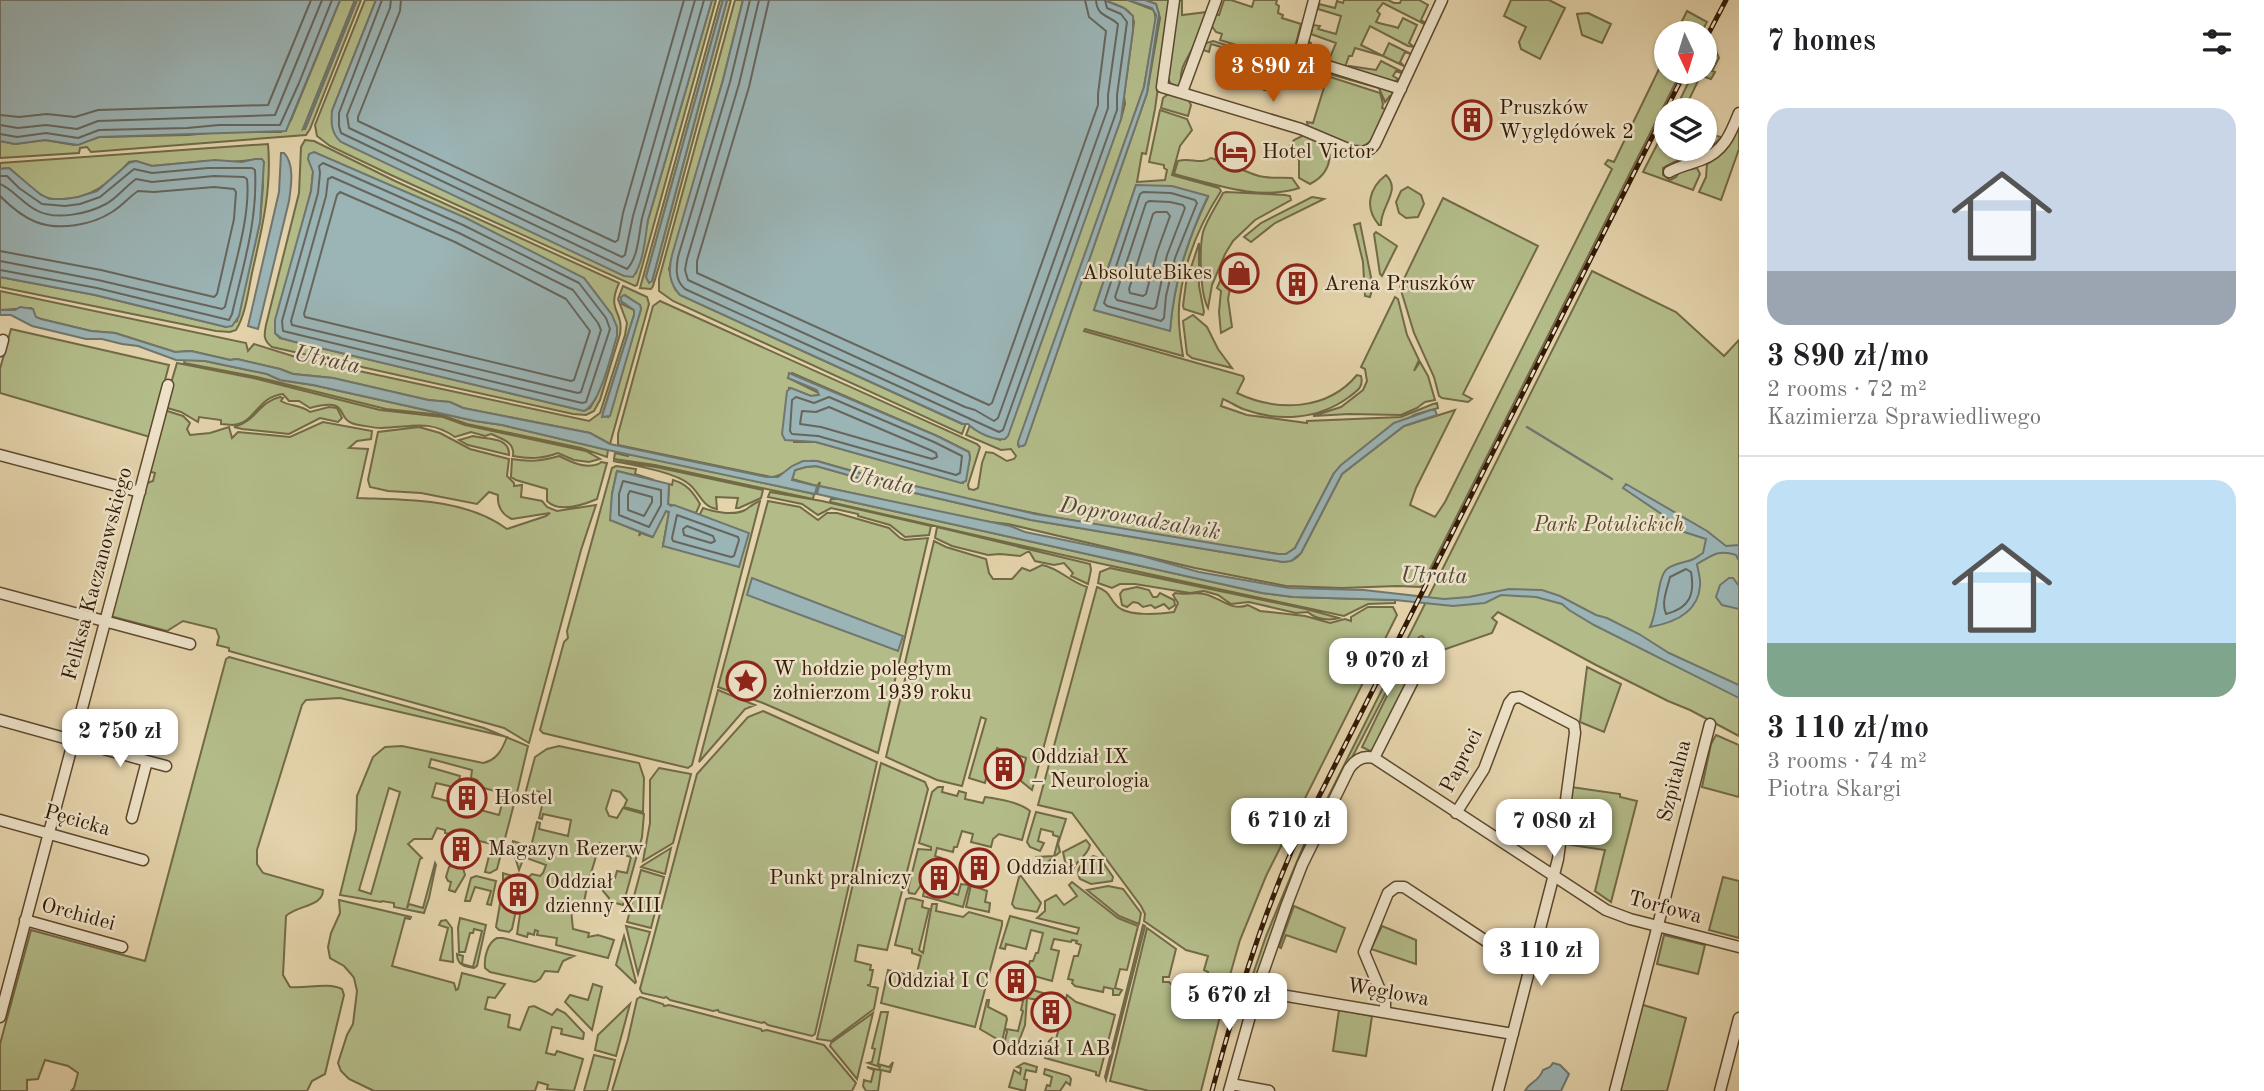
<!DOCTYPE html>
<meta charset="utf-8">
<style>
:root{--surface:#fff;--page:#f6f6f6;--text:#202124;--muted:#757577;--line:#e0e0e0;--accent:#b45309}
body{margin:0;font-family:"Old Standard TT",serif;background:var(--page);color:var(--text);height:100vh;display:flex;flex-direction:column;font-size:26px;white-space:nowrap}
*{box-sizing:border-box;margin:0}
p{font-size:23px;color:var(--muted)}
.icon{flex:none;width:38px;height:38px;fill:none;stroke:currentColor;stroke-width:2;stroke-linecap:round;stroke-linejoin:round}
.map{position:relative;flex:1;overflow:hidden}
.drawer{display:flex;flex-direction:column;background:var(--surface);width:525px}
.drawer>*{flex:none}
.needle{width:46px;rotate:176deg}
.controls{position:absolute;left:1654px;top:21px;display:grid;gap:14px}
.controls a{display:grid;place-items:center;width:63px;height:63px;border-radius:50%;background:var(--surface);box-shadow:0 2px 5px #0004;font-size:35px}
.price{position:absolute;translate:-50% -60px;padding:0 16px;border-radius:14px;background:#fff;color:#222;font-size:23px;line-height:46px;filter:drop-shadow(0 2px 4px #0008)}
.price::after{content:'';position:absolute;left:50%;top:42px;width:21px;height:16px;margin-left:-10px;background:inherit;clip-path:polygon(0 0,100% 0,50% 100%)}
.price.current{background:var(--accent);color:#fff}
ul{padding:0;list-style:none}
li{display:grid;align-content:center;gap:14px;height:371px;padding:0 28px}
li+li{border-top:2px solid var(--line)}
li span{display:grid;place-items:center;height:217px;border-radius:21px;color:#555}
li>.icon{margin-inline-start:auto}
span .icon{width:126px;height:126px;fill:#fffc;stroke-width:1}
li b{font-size:30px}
h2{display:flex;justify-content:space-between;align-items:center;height:84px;padding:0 28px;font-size:30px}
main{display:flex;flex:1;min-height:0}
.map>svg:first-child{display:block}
.green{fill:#b3bc89;stroke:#726a47;stroke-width:2;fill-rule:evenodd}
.water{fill:#9bb4b5;stroke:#71766f;stroke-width:2}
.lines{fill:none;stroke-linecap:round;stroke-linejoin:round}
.shore{stroke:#66665d;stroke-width:2}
.stream{stroke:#71766f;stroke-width:2.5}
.minor-casing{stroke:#5e482e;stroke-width:13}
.minor{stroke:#ede2c8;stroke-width:10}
.rail-casing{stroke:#321905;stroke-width:5}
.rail{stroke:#ede2c8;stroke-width:2.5;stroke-dasharray:8;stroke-linecap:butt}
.labels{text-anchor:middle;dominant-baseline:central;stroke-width:5;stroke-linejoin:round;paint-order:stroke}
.poi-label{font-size:21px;fill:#321905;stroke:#ede2c8;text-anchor:start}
.park-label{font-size:21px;font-style:italic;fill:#594a2d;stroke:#ede2c8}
.street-label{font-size:21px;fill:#321905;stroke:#ede2c8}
.water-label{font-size:23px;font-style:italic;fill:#52483a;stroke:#ede2c8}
</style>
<main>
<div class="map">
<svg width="1739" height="1091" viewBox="0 0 1739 1091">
<rect width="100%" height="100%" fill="#e4d3ab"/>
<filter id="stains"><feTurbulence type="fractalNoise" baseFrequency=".00286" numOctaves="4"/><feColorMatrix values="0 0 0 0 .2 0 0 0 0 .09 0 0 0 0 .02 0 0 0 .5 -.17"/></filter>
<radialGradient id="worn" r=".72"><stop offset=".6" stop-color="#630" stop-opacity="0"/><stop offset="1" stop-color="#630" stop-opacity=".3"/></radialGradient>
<path class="green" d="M340 0H355L303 129H305L357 0H361L310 129 306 135 91 152 87 147 80 148 79 153 0 158V141L15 144 45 140 74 145 99 137 188 135 219 132H281L291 120Z
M365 0H376L332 111 636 273 648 220 712 0H716L637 285 635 286 391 175 330 146 317 136 315 125Z
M720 0H723L646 277 652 281 727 0H731L660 263 653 286 651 289 640 288Z
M735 0H743L723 80 669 269 675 289 680 295 962 424 966 423 962 434 673 301 659 291V279Z
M1104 0H1128L1154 10 1156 20 1144 87 1018 445 1023 446 1025 444 1147 93 1160 18 1156 4 1145 0H1170L1155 109 1146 154 1142 153 1137 182 1165 180 1167 170 1164 168V165L1149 162 1160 110 1187 119 1192 130 1180 146 1172 175 1219 188 1221 191C1201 222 1185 260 1180 297 1177 316 1180 337 1183 356L1085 329 1084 331 1243 376 1244 379 1237 393C1277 412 1327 411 1357 375L1361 376C1364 387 1357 391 1349 397 1318 420 1278 422 1243 409 1236 406 1230 402 1223 399L1221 406 1247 415 1307 423V421L1401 417 1433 404 1437 403 1438 408 1414 415 1334 473 1295 548 1286 554H1278C1123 531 968 505 817 461 795 458 788 476 771 477L618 445V434L653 306 660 301 977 444 980 447 968 485 969 489 974 490 978 488 982 463 986 452 993 453 1007 461 1014 459 1016 456 1011 449 1001 450 966 435 970 425 973 428 1000 440 1121 119 1125 104 1124 96 1134 22C1131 7 1116 5 1104 0ZM1136 185 1208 197C1187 241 1174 281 1170 330L1094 310ZM792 373 937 436 969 452 970 458 963 483 816 442H794L789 388 811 396 819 395V393L788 378Z
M1178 0H1182V15L1207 12C1202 23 1198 34 1194 45 1188 59 1179 67 1181 83L1177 87 1170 83 1168 77Z
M1224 0H1231L1252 7 1254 0H1277L1276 4 1279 6 1278 13 1283 15 1282 18 1301 24 1293 55 1295 60 1299 59 1392 90 1393 97 1390 96 1385 102 1379 88 1301 66 1285 63 1272 56 1220 40 1222 34 1216 32 1211 25 1214 14 1219 15Z
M1344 0H1388L1394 3H1400L1401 0H1419L1428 5 1421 20 1426 23 1424 24 1383 3 1377 11 1380 14 1376 22C1384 25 1391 25 1398 28L1403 18 1417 25 1409 43 1414 47 1408 46 1370 26 1361 45 1383 56 1389 43 1411 54 1405 52 1400 62 1404 66 1383 56 1355 48 1352 56H1349L1345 67 1313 57 1307 47 1309 42 1311 43 1309 49 1315 53V56L1329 60 1336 43 1311 34 1313 25 1320 26 1318 29 1336 34 1341 16 1318 9 1319 4 1335 8 1337 1 1343 3Z
M1511 0H1549L1565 8 1540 59 1521 49 1519 42 1526 27 1504 16Z
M1687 11 1707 22 1701 33H1676Z
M1588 13 1611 24 1602 43 1582 35 1577 14Z
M1710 37 1719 58 1712 71 1715 72 1711 79 1693 73 1704 72 1705 48Z
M1213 41 1272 59 1282 65 1276 92 1264 90 1272 62 1211 44 1209 52 1203 50 1206 43Z
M1381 61 1401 71V73L1396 71 1393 76 1398 79 1395 82 1349 68V66L1376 70Z
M1287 66 1314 72 1312 77 1306 75 1303 86 1283 81 1280 90Z
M1659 69H1666V72H1681L1421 587 1397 586 1342 588 1286 586 1195 568 1008 524 981 521 819 486 820 482 817 486 792 479 795 470 806 467 816 466 902 490 1031 520 1283 562C1291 561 1296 560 1301 553L1342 474 1404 426 1455 410 1416 488 1410 505 1435 517 1445 502 1612 169 1605 164 1608 160 1614 162Z
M1321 74 1380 93 1383 104 1382 108 1387 110C1380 125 1374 148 1356 147L1308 128 1307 122 1313 123 1326 81 1320 79Z
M1692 75 1700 77 1684 110H1675Z
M1168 94 1188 99 1191 105 1188 116 1161 108 1163 98Z
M1739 124V149L1721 200 1699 192 1706 177 1707 164 1727 148Z
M1666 127V149H1704L1705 133 1721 137C1706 156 1682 155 1663 168V175L1670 180 1676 177 1679 172 1697 168 1700 174 1693 190 1643 172Z
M1304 135 1329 145C1332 162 1326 176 1310 184L1299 178V160L1289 147 1294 140Z
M305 140 314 141 395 181 619 283C606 312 624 310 620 334L600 400 594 411 586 415 573 414 272 347C263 340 264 335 266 325L299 193 301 147ZM313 172 584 278 612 315 596 398 590 408 584 411 280 338 275 333 311 191Z
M268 144C272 188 262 229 252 273 248 292 246 313 236 330L230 332 216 331 0 287V277L95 295 226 327 237 321 260 222 263 186 262 172 252 160 231 162 207 161 152 166 136 161 129 162C110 183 89 200 59 199 53 199 48 199 43 196 30 189 20 177 9 168L0 169V163Z
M1211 158C1228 162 1242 171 1259 176 1270 179 1281 177 1292 178L1299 188C1260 201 1213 184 1174 174L1178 161C1190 157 1200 165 1211 158Z
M1386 175C1402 190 1380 207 1381 225H1379C1364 208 1369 188 1386 175Z
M1408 187 1421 195 1424 204 1418 217 1406 218 1399 213 1396 202 1401 191Z
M1226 192 1285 195 1290 196 1291 200 1255 220 1233 241 1225 254 1212 285 1208 308C1200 293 1199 250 1203 232 1207 219 1217 205 1223 193Z
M1312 197 1324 199 1275 223 1251 242 1244 237 1261 223Z
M1443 198 1538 246 1463 394 1472 399 1468 402 1442 398 1439 396 1434 377 1414 333 1400 287Z
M1360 223 1373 287 1370 297 1365 296 1363 262 1354 225Z
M1376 232 1397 246 1382 276 1380 274 1374 234Z
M1199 243V286L1204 312 1203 315 1184 309 1183 306 1186 283Z
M1225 270 1233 273 1228 299 1232 327 1221 333 1219 312 1221 291 1217 288Z
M1592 271 1676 312 1724 356 1739 340V736L1690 710 1668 701 1596 665 1498 612 1492 618 1497 622 1492 633 1434 653 1430 661 1432 651 1375 749 1370 751 1362 747C1375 722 1405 652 1424 638L1422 636 1419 637 1396 673 1345 771 1255 982 1251 980 1266 936 1303 847Z
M623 286 647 297 649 304 610 444 590 433 463 408 450 402 428 400 333 378 293 374 280 369 237 359 230 360 191 351 175 352 115 333 91 331 41 319 35 317 31 308 0 310V291L246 343 248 351 254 344 299 358 589 421 600 413 625 335 627 323 618 299ZM625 295 640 305 641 309 608 417 603 413 634 315V310L622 304Z
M1395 297 1398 299 1407 335 1419 360 1414 371 1420 362 1428 376 1435 400 1425 402 1417 408 1401 415 1349 414 1313 416 1341 407 1363 390 1367 381 1365 369 1361 367Z
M1193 315 1207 327 1218 349 1232 368 1192 358 1187 354 1183 321Z
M11 329 169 365 150 437 0 393V369Z
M185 359 205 361 267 374 280 380 313 385 475 421 502 425 608 450 607 457 581 448 467 424 441 415 386 409 257 377 184 363Z
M177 363 253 378 380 410 443 417 465 425 586 451 600 459 589 462 574 460 558 453C542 459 529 459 513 456 515 442 502 439 491 434L485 436 471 432 455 437C428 418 409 428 381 428 374 428 366 426 359 425 331 421 355 396 310 408L299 401H289L283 394C256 397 255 425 232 425 229 425 225 424 221 424V420L199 417 198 422 181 412 164 407Z
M280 397 283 398 281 401C291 407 300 404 310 412L329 407 337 408 342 418 338 422 320 418 289 434 242 429 234 427C257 421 258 402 280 397Z
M164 410 183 416 190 423 187 429 190 435 210 433 229 427 232 438 238 432 290 437 323 422 372 431 371 439 357 441 349 448 368 449 357 498C407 500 465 498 507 529L546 516 550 513 512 519C502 515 497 506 498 495L489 492 477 504 421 493 388 491 370 487 368 480 378 432 419 427 440 433 470 449 509 459 507 476 514 483V486L522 485 521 497 542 501 547 507 557 511 596 505 581 550 529 743 504 728 229 651V648L217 645 219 637 216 629 183 621 167 631 110 616 147 483 153 481 155 473 151 472 150 467Z
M473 436C486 440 510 436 509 455L468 445 459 440Z
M615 453 628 456 629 454H633L814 494 813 499 655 465 614 459Z
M559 456C570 461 582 468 595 465 606 462 595 461 607 463L597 499C583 505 559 513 547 501V489L516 480 511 477 512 459C530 462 542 461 559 456Z
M613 461 656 467 763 490 761 498 739 508H736L738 498 716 497 717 509C702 507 700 493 689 484 675 472 632 465 613 461Z
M616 466 636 469 635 474 654 480 617 471 612 494 611 520 640 532 639 536 641 533 652 537 663 513 666 511 669 512 663 546 700 514 703 508C714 512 733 516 745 510 750 507 754 503 760 501L692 765 688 768 543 733 540 730 564 642 568 638 567 631 612 468Z
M673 480C687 484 693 492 700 504L696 513 668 504 669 484 672 485Z
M770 492 822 501 931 526 929 535 905 537 890 525 858 516V514L831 508 818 515 802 504 768 497Z
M831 499H839L1262 593 1293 597 1395 600V603L1368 604 1344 616 1098 563 830 502Z
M768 501 800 507 818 520 827 513H837L889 528 900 538 905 540 928 538 878 753 763 703 718 687Z
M937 527 1090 564 1091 570 1088 584 1071 576 1073 573 1064 563 1054 565 1035 561 1029 551 1020 556 1000 554 988 555 952 546 935 538Z
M934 541 946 547 986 559 989 573 993 579H1012L1022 568 1030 571 1042 565C1059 568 1070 582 1087 587L1032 790 1021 781 1026 758 997 748 994 759 998 760 994 776 987 774 985 783 969 778 986 719 981 717 962 786 937 780 886 757 908 667 905 663Z
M1110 568 1306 609 1339 618C1329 621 1315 619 1308 612L1296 613 1249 602 1231 604 1218 595 1204 591 1190 593 1135 584H1120L1112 588 1098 583 1100 572Z
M1097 587C1111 592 1108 597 1117 606 1128 617 1160 614 1174 612L1178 603 1173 595 1175 593C1186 595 1196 592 1204 594 1220 597 1231 612 1248 605L1260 611 1305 616 1330 623 1345 619 1351 621V617L1368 607H1393L1397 615 1266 876 1240 940 1230 975H1228L1225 981 1207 977 1208 972 1204 970 1208 956 1186 950 1144 921 1145 914 1141 906 1072 813 1038 805Z
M1137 587 1149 590 1153 597H1157L1160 593 1174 600 1175 605 1169 609 1164 604 1155 608 1151 605 1143 607 1138 603 1133 602 1127 607 1122 605 1120 594 1123 590Z
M229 657 484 728 528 746 516 797 480 787 477 780 471 778 472 770 431 759 429 767 460 776 458 786 467 788 466 790 436 783 432 797 499 815 503 800H511L514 804 497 869 490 873 485 872 492 844 445 833V830L437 828 432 839H414L408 844 422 858 420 859 407 908 409 904 423 908 435 863 436 865 429 898 424 913 394 907V903L382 901 381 902 340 895 356 830 357 796 373 757 385 747 402 746 483 763C497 760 502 750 507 737L340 698 306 700 302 705 257 850V864L263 873 323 890C323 907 297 905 286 916L283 975 290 987C306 989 327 982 342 989L344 995 325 1074 312 1081 307 1091H71L74 1088 78 1073 68 1066 45 1060 38 1079 27 1080V1091H0V1044L31 930 145 961 226 659ZM389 788 400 792 371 894 359 890Z
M1587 667 1621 684 1604 732 1580 722Z
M718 690 755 705 745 709 699 762Z
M763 711 877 762 815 1034 812 1036 768 1025 764 1022 762 1023 719 1012 718 1010 713 1011 670 1000 666 997 664 998 642 993 640 989 697 774 748 717Z
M1716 735 1739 745V797L1702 787 1711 744Z
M559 746 639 763 644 778 643 812 624 807 627 800 620 792 612 790 606 809 609 816 617 818 623 808 644 814 642 837 623 905 608 901 609 898 603 891 608 877 615 878 617 871 627 873 631 857 609 851 610 846 600 843 589 880 583 879 582 886 587 887 582 912 571 910 573 929 589 933 588 937 598 935 614 940 608 958 556 945 557 938 537 935 538 931 535 930 534 935 528 933 527 937 517 934 522 901 533 903 535 889 503 882V873L525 880 532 874 540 876 543 873 546 865 524 857 519 870 512 847 513 841 531 847 537 822 540 823 539 829 568 836 571 820 543 814 542 819 539 818 545 794 533 790 529 804 523 802 535 757 547 749Z
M881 763 925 782 928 789 887 950 858 945 855 961 871 965 870 970H873L870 985H867L878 988 874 1009 831 1041 817 1039Z
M659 768 691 774 673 843 643 861 650 823V780Z
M938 787H943L942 792 957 796 959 791 966 793 965 799 983 803 985 797C999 799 1019 802 1030 811L1022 840 999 834 993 839 991 847 971 842 973 834 962 831 957 847H954L953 852 937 848 935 856 941 858 932 884 923 882 915 894 909 893 908 889 918 849 931 850V847L919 843 932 792Z
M1571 787 1620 794V797L1637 801 1611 902 1595 891 1605 850 1564 844Z
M1036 812 1066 819 1058 844 1060 852 1044 865 1037 857 1054 856 1059 837 1053 835V832L1041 829 1038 841 1044 843 1040 851 1030 847 1027 842Z
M1086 840 1090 845C1087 858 1074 860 1072 873L1066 866 1063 852Z
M671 848 665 874 641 867 642 866Z
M1093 856 1100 858 1113 877 1112 881 1091 884 1080 879C1074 867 1084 862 1093 856Z
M452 866 463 868 465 875 455 892 449 890 451 882 448 881 446 877 449 867Z
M641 870 664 877 651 928 627 922Z
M947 870 954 872 949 892 958 895 961 884 969 885 963 907 923 896 924 891 931 889 930 895 940 897Z
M476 876 496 881 491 905 487 904 491 891 475 887 470 901H465L471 878Z
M1021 876 1041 903 1037 912 1015 908 1012 904 1019 877Z
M1723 877 1739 881V938L1709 930Z
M1072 882 1118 918 1138 926 1127 970 1120 969 1115 988 1122 990 1119 995H1113V989L1104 987 1103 992 1075 986 1072 983 1073 980 1068 979 1074 956H1078L1081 945 1076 943 1077 941 1072 940 1071 942 1054 939 1051 949 1059 951 1052 981 1027 974 1030 961H1033L1036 953H1038L1043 933 1031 930 1026 949 1006 944 1005 949 1000 948 1010 916 1077 934 1079 928 1037 918 1045 911V901L1056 895 1064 905 1077 896 1069 885Z
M971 885 987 891 985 902 990 903 989 912 966 907Z
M1108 886 1123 889 1141 913 1139 924 1119 916 1087 890Z
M501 898 518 901 512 929 509 932 499 930 496 927Z
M911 898 923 901 922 907 929 909 919 950 923 953 932 904H937L936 911 963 917 969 912 1002 921V925L975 1027 881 1003 888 970 916 977 921 956 912 953V949L895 945 906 899Z
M339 900 411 917 410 919 405 918 392 966 454 983 456 990 458 989 462 973 505 984 495 998 488 997 485 1009 510 1015 508 1027 520 1030 529 1007 534 1006 552 1015 557 1009 565 1013 584 1033 583 1039 561 1034 562 1029 552 1027 546 1053 555 1055 557 1051 583 1059 574 1091 547 1089 548 1085 538 1082 535 1091H374L349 1079 341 1071 338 1063 347 1035 353 1024 357 991 354 978 351 974 344 966 330 958 328 947 331 933 340 913Z
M1294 906 1345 928 1336 952 1286 935 1281 948 1279 947Z
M460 918 486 925 477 966 474 968C465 967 457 965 457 954L463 956 462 964 473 967 482 931 474 929 473 933H470L465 952H459L458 928Z
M446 920 452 928 453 962 440 960 448 928 439 925 441 921Z
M1143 925 1145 926 1106 1080 1105 1077Z
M626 926 650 932 638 974Z
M1382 926 1416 940V964L1371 949Z
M1147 928 1176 949 1169 977H1163V982H1169L1172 985 1203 992 1206 981 1225 984 1223 991 1226 993 1201 1091H1149L1110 1081Z
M1664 935 1705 945 1698 974 1657 964Z
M624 936 636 982 635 983 616 965Z
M497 938H503L574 956 563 961 558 972 545 971 540 979 535 982 490 972 485 968C484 958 487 943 497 938Z
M593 984 602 987 592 1030 565 1002 570 995 588 1000Z
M1023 987 1046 994 1044 1001 1027 998 1025 1025 1016 1049 1004 1044 1007 1032 1006 1029 1018 1031 1023 1011 1021 1010 1023 1001 1020 1000Z
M1067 995 1076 1002 1115 1015 1099 1076 1096 1075V1072L1045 1058 1049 1041 1052 1038 1056 1039 1059 1028 1055 1026 1061 1002 1065 1003Z
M640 997 663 1004 664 1006 669 1005 761 1029 762 1031 767 1030 824 1045 856 1083 852 1091H612L628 1039 637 999Z
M987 1000H989L988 1007 1006 1016 1007 1019 1002 1042 980 1029Z
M630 1004 616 1056 595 1050 598 1035Z
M1640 1004 1686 1018 1667 1091H1617Z
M1339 1010 1372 1016 1366 1056 1333 1051Z
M881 1012H888L878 1064 889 1067 893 1062 890 1072 881 1070 878 1091H866L863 1086 864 1080 871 1082 874 1070 867 1067 879 1070 880 1067 868 1063 872 1062 875 1049 872 1048Z
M873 1013 857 1079 830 1046 831 1043Z
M594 1055 615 1060 607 1091H584Z
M1024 1063 1037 1067 1036 1072 1026 1070 1024 1079 1027 1080 1025 1091 1009 1087 1014 1070 1020 1074 1021 1068 1017 1067Z
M1045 1069 1069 1076 1071 1079 1070 1085 1066 1082 1060 1091H1045L1047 1085 1050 1086 1052 1077 1044 1074Z"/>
<path class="water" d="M0 0H340L286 131 99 137 78 145 45 140 15 144 0 141Z
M355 0H357L306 127 303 129Z
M376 0H712L648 220C645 238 644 262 633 277L624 276 341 142C331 133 331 123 332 111Z
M723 0H727L652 281 649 283 646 277Z
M743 0H1104L1124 8 1133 16V30L1121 119 1008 436 1005 439C994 441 976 432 968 424H963L680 295C669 283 668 271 672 255L723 80Z
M1128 0H1145L1156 4 1159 14 1147 93 1025 445 1019 447 1018 442 1144 87 1156 15 1152 8Z
M314 152 466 218 584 278 612 315 617 327V336C611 354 601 403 584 411L295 342 281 338 275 333V320L311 191 313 172 308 159 309 154Z
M281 153H284C295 164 291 187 289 201L258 329 248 326 279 192Z
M255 159H262L264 162 260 222 239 316 232 326 226 327 95 295 0 277V169L9 168 41 195 50 199H65L78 197 97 191 129 163 136 161 152 166 215 160 242 162Z
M1136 185 1172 186 1208 196C1187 241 1174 281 1170 331L1094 310Z
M624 295 640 305 641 309 610 416 602 417 603 413 634 315V310L621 301V297Z
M20 307 33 309 36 317 41 319 91 331 115 333 175 352 191 351 230 360 237 359 280 369 293 374 333 378 428 400 450 402 463 408 590 433 610 444 767 477H778L792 466 803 461H817L855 472 1035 514 1278 554H1286L1295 548 1334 473 1341 465 1394 423 1431 410H1435L1437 415 1404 426 1342 474 1301 553 1291 561 1283 562 1031 520 902 490 816 466 806 467 795 470 792 480 817 486 815 494 603 449 502 425 475 421 313 385 280 380 267 374 205 361 176 360 138 346 122 344 102 339H86L32 326 11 315H0V310H15Z
M789 373 937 436 969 452 970 458 966 481 961 483 816 442 785 440 782 434 787 391 791 388 811 396 819 395 817 390 788 378Z
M617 471 669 484 668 504 671 506 674 505 749 533 739 567 663 546 669 512 666 511 653 537 610 520 612 494Z
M1626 484 1707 531 1726 546 1739 545V561L1736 555C1718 549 1713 555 1697 564 1698 571 1701 579 1700 586 1698 613 1673 623 1650 627 1658 612 1657 577 1667 569 1673 564 1681 563 1688 561 1694 560 1698 556 1703 553L1706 539 1678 530 1663 515 1623 488Z
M819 486 1010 526 1025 532 1142 556 1199 572 1289 588 1364 590 1444 599 1469 597 1509 589 1542 590 1560 596 1596 615 1607 618 1639 634 1669 653 1739 685V698L1594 625 1569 610 1562 604 1536 597 1501 595 1485 603 1453 606 1395 600 1293 597 1262 593 839 499 817 494Z
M752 578 903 636 898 651 747 595Z
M1729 578H1733L1739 586V609L1722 605 1716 597 1720 585Z
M1553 1063 1560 1065 1569 1074 1561 1091H1525C1530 1081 1538 1083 1543 1070L1550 1067Z"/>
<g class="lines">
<path class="shore" d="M382 0 339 113V126L341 133 627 269C638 258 639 234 642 218L704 0
M391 0 390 8 347 115 349 128 622 257 625 255 633 216 695 0
M401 0 400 11 358 117V121L615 242 618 240 623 213 684 0
M750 0 730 82 678 257C676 269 675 280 685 289L999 432 1003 430 1117 110V95L1127 22 1121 14 1107 8 1105 0
M759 0 739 84 687 259 685 270 688 280 965 407 975 410 994 421 998 418 1108 108V95L1118 24C1109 15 1097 17 1096 0
M769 0 749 87 697 261V273L989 405 992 403 1098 105V94L1106 31 1089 17 1085 0
M0 115 19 117 47 114 75 117 98 110 268 105 311 0
M0 125 18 128 46 125 77 129 98 121 275 115 322 0
M0 134 17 137 46 133 78 138 99 130 187 128 219 125H280L299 83 332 0
M323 163 463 225 579 283 606 318 610 329 586 402 582 403 283 331 282 321 318 193 320 173 319 166Z
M0 176H7L19 188 42 204 65 206 80 204 100 197 134 169 152 173 208 168H252L255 170C258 219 243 267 232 314L229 320 97 288 0 270
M332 177 459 233 573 290 598 323 601 330 581 392 578 393 292 325 291 321 326 196 328 179Z
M0 184C11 188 24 204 36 210 55 221 87 214 106 204 117 198 125 187 136 179L152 182 214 176 244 177 247 179C251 216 233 270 225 307L222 309 98 280 0 261
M340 192 455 242 566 299 590 331 574 380 571 381 305 317 304 314 337 195Z
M1143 192 1171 193 1195 200 1197 203 1175 258 1166 296 1164 318 1161 321 1107 306 1104 303 1140 194Z
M0 196C9 205 23 217 36 222 59 231 92 225 112 212 122 206 129 197 138 191L154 192 214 187 234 189 236 192 234 219 217 294 214 297 101 270 0 251
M1149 201 1170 202 1183 205 1185 208 1167 255 1156 307 1153 309 1117 300 1115 297 1146 203Z
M1156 212H1167L1170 216 1157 252 1146 294 1143 296 1130 293 1129 289 1153 214Z
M796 397 814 403 829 397 934 442 962 456 960 473 956 475 818 436 792 434 790 431 792 400Z
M829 407 930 450 936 453 937 457 932 459 821 427 800 424 802 411 816 412Z
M623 481 661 490V505L649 527 619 515V494Z
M630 491 652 497V502L644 516 628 510V495Z
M677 515 738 537 739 540 734 556 731 557 673 541 672 538Z
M687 526 713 536 715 541 711 543 684 535 683 529Z
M1686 569 1691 572C1695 594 1690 608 1666 614 1661 602 1667 590 1670 577Z"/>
<path class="stream" d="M1527 427 1612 479"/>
<g class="minor-casing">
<path id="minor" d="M1174 0 1162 87 1301 129 1353 151C1362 152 1369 153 1375 144L1442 0
M1314 0 1301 49 1302 58 1401 89
M1182 92 1216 0
M1669 172C1680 166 1690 164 1701 160 1724 152 1731 133 1739 113
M0 351 3 340
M0 455 140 492
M0 593 190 644
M0 720 147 761 132 818
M1374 758 1428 651
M147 761 166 766
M1456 813 1484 769 1509 703 1513 698 1520 697 1574 725 1575 733 1558 859 1498 1091
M0 820 143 860
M25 920 122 947
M1257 991 1513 1034
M1385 1012V1002L1364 952 1388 893 1396 887H1404L1530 970
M0 1017 168 385
M1231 1084 1269 1091
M1229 1091 1259 984 1287 904 1302 865 1349 769C1355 760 1363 755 1374 758L1606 910 1630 919 1739 947
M1615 1091 1710 724
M1720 1091 1739 1018"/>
</g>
<use href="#minor" class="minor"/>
<g class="rail-casing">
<path id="rail" d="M1704 42 1726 0
M1212 1091C1234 1009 1258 929 1292 850L1685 72"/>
</g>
<use href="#rail" class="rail"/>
</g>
<defs>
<g id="building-ring" transform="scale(2.0125)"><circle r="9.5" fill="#ede2c8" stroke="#8f2418" stroke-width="1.5"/><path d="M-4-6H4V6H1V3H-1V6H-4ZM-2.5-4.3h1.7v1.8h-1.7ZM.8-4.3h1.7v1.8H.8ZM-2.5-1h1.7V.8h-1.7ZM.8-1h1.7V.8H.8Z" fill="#8f2418"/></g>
<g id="hotel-ring" transform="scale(2.0125)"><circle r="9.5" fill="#ede2c8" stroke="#8f2418" stroke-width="1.5"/><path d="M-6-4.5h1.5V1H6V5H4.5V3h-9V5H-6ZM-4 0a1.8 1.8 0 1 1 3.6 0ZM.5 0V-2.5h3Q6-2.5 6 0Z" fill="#8f2418"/></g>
<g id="shop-ring" transform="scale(2.0125)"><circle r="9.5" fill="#ede2c8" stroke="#8f2418" stroke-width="1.5"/><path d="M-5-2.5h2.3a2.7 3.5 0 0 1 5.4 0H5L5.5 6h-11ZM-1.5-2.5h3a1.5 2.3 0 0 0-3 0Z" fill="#8f2418"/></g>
<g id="sight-ring" transform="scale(2.0125)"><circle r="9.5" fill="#ede2c8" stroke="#8f2418" stroke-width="1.5"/><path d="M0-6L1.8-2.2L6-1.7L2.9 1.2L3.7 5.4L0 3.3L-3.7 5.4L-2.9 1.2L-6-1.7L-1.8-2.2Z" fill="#8f2418"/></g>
</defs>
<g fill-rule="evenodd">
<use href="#building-ring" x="1472" y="120"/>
<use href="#hotel-ring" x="1235" y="152"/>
<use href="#shop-ring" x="1239" y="273"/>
<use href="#building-ring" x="1297" y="284"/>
<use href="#sight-ring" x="746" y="681"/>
<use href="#building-ring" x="1004" y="769"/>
<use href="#building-ring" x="467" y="798"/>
<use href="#building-ring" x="461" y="849"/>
<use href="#building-ring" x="979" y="868"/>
<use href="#building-ring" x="939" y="878"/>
<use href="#building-ring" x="518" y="894"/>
<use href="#building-ring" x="1016" y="981"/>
<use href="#building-ring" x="1051" y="1012"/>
</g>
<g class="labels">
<g class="poi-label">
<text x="1499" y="108">Pruszków<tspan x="1499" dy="24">Wyględówek 2</tspan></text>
<text x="1262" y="152">Hotel Victor</text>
<text x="1212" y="273" text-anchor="end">AbsoluteBikes</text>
<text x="1324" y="284">Arena Pruszków</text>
<text x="773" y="669">W hołdzie poległym<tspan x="773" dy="24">żołnierzom 1939 roku</tspan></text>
<text x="1031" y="757">Oddział IX<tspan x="1031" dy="24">– Neurologia</tspan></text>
<text x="494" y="798">Hostel</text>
<text x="488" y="849">Magazyn Rezerw</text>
<text x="1006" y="868">Oddział III</text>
<text x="912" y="878" text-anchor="end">Punkt pralniczy</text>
<text x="545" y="882">Oddział<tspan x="545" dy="24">dzienny XIII</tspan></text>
<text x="989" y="981" text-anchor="end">Oddział I C</text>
<text x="1051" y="1049" text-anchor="middle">Oddział I AB</text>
</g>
<g class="park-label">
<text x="1609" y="525">Park Potulickich</text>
</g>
<g class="street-label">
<text transform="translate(98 574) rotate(-75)">Feliksa Kaczanowskiego</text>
<text transform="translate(1462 761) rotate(-63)">Paproci</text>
<text transform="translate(1675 781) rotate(-76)">Szpitalna</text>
<text transform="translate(77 821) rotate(16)">Pęcicka</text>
<text transform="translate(1665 908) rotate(15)">Torfowa</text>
<text transform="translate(78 915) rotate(15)">Orchidei</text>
<text transform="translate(1388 993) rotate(10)">Węglowa</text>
</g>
<g class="water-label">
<text transform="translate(327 360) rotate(12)">Utrata</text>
<text transform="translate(881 481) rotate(12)">Utrata</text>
<text transform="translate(1140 519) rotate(10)">Doprowadzalnik</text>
<text transform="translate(1434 576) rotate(1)">Utrata</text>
</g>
</g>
<rect width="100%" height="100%" filter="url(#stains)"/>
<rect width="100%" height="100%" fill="url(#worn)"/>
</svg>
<div class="controls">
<a><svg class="needle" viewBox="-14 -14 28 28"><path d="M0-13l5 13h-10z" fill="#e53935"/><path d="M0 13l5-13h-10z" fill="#757577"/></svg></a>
<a><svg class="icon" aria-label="layers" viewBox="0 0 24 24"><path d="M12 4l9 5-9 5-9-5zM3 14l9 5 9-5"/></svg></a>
</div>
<b class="price current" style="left:1273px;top:104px">3 890 zł</b>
<b class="price" style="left:1387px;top:698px">9 070 zł</b>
<b class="price" style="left:120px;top:769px">2 750 zł</b>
<b class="price" style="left:1289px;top:858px">6 710 zł</b>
<b class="price" style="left:1554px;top:859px">7 080 zł</b>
<b class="price" style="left:1541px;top:988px">3 110 zł</b>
<b class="price" style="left:1229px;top:1033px">5 670 zł</b>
</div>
<section class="drawer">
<h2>7 homes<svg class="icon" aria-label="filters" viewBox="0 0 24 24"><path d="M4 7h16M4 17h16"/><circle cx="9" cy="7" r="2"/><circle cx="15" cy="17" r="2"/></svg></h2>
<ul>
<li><span style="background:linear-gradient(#c9d6e8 75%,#9aa5b1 0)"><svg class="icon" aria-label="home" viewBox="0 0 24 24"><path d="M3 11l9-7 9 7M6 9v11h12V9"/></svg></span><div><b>3 890 zł/mo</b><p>2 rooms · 72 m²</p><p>Kazimierza Sprawiedliwego</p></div></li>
<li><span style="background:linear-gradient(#bfe0f5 75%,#7fa58c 0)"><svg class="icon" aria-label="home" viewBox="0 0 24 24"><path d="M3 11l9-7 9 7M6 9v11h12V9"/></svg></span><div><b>3 110 zł/mo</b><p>3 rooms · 74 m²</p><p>Piotra Skargi</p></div></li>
</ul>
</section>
</main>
